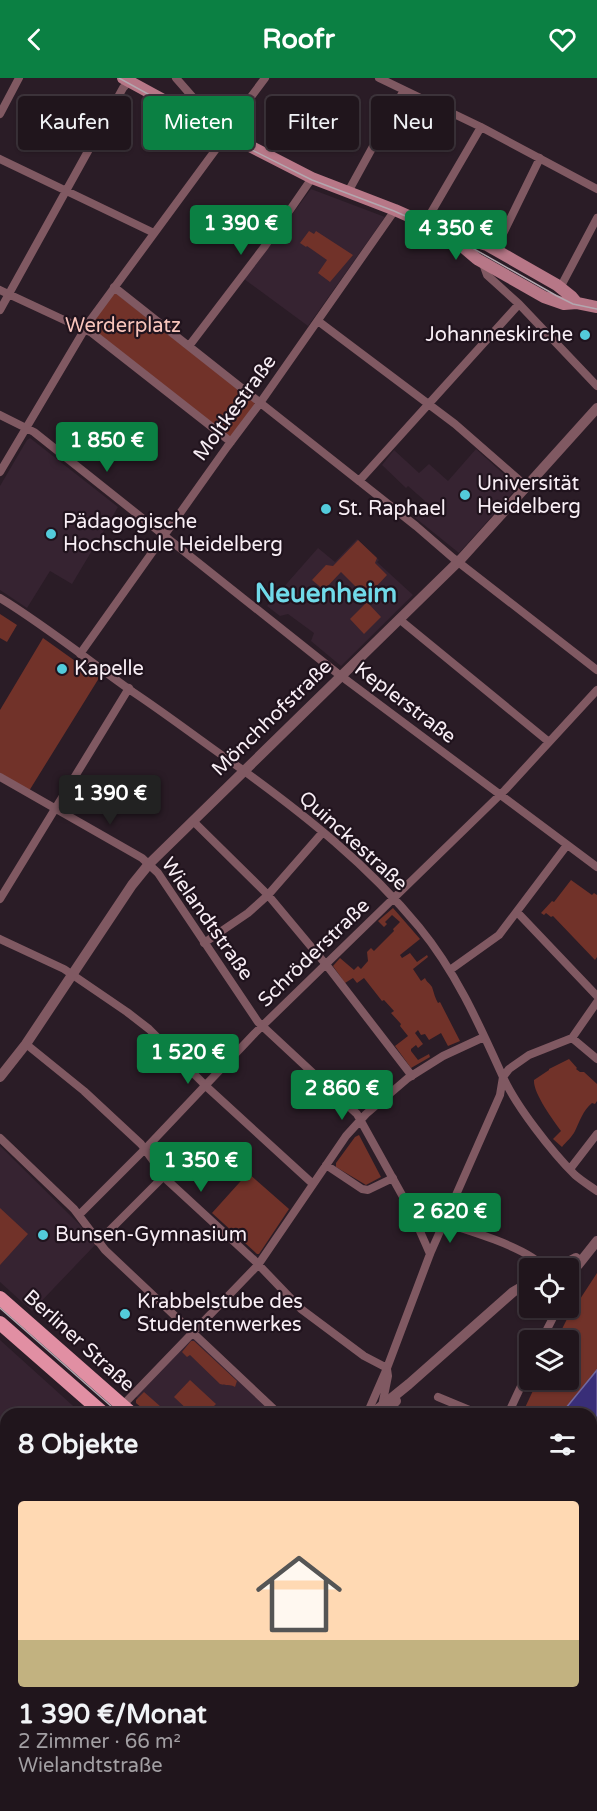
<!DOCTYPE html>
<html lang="de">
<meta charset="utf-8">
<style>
:root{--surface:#20151c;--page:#281e25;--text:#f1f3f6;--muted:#a29fa3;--line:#3d343b;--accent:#0b8043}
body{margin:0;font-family:"Varela Round",sans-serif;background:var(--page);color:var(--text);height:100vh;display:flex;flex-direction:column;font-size:22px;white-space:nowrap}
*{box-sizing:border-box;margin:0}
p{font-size:20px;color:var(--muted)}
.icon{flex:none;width:33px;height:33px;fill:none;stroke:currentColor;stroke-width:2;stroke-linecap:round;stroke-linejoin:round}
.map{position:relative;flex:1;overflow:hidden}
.side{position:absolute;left:0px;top:1330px;width:597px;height:404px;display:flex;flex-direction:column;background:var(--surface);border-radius:18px 18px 0 0;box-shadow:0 2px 4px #0004,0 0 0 2px var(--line)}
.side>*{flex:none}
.top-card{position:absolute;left:18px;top:18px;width:561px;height:54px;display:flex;gap:12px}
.tools{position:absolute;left:519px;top:1180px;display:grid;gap:12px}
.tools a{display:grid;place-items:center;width:60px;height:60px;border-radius:6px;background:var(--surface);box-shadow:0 2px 4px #0004,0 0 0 2px var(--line);font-size:30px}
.price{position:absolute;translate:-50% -51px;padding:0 14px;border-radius:6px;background:var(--accent);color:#fff;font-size:20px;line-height:39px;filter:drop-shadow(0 2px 3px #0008)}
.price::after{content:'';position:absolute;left:50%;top:36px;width:18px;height:14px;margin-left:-9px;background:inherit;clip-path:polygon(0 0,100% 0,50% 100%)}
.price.on{background:#222;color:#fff}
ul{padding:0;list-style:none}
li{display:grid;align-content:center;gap:12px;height:318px;padding:0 18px}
li span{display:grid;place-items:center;height:186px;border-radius:6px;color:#555}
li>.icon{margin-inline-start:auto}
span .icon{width:108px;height:108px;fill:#fffc;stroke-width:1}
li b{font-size:26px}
h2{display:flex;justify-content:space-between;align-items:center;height:72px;padding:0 18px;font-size:26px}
.tag{padding:0 21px;border-radius:6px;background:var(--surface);box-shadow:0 2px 4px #0004,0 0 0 2px var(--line);font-size:21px;line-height:54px}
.tag.on{background:var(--accent);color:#fff}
header{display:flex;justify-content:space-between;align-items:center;height:78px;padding:0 18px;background:var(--accent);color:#fff;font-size:27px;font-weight:700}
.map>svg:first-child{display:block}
.built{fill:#362331}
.green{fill:#713229}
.water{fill:#392e78;stroke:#72689e;stroke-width:1.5}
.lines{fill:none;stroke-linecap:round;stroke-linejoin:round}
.minor{stroke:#805962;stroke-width:8}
.tertiary{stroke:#805962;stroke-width:10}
.secondary{stroke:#b77787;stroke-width:12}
.primary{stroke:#e18fa3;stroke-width:14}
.tram{stroke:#b3a7af;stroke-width:1.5}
.poi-dot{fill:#53cbdb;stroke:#20131d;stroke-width:2}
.labels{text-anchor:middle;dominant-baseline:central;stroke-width:4.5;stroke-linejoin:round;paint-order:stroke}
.park-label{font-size:20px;fill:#f8c5bc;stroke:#20131d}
.poi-label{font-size:20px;fill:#f8eef5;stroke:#20131d;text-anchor:start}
.street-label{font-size:20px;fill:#f8eef5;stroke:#20131d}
.district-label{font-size:26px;font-weight:bold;fill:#70dae9;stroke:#20131d}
</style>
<header><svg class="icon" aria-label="back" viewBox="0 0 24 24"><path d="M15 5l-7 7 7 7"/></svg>Roofr<svg class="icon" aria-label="heart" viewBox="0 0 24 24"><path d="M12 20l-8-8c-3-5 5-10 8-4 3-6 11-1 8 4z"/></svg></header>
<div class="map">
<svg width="597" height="1733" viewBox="0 0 597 1733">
<rect width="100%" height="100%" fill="#2a1c26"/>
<path class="built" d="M311 111 385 139 308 248 244 201Z
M30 360 118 429 72 506 50 493 27 530 0 512V408L27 362Z
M476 371 518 409 459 475 413 438 425 423 408 408 406 410 382 387 394 372 419 395 429 386 448 403Z
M357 461 379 482 377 484 413 517 341 588 311 563 314 555 288 536 280 538 267 528 318 470 335 484Z
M0 1068 79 1146 95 1167 32 1233 0 1204Z
M193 1255 280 1336H154L135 1318Z
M0 1262 82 1336H6V1728H185L179 1733H0Z"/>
<path class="green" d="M309 153 314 156 316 153 353 177 330 204 318 195 327 182 307 168 306 169 300 165Z
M113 213 253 323 255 326 231 360 88 249Z
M358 462 377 480 375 485 387 497 374 511 370 507 361 514 341 494 324 512 312 502 326 487 333 488Z
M367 524 381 539 364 556 350 541Z
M0 536 17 547 7 564 0 560Z
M43 560 99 600 29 713 0 695V632Z
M571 802 592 817 594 815 597 817V879L595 882 553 838 551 839 546 835 544 837 541 835 552 823 554 824Z
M393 830 420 861 400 877 402 880 410 875 417 884 427 877 428 879 413 891 421 903 425 900C427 905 429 904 432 909 434 915 435 920 438 925L440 924 460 963 448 968 441 955 429 962 425 956 421 957 418 952 415 955 423 966 418 970 416 967 411 971V973L418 982 429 976 430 979 411 990 395 968 408 958 400 948 401 946 391 935 394 933 384 922 382 923 364 900 357 905 353 900 345 905 333 888 340 880 354 892 358 888 361 891 368 883 367 874 371 870 374 873 394 853 393 851 400 844 392 837 385 844 387 846 384 849 378 843Z
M569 981 577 990 576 991 580 994H584L597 1006V1023L595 1026 592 1025C583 1032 579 1045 575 1053 572 1059 566 1064 562 1069L553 1061 561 1053C553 1042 533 1015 534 1002L549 992V991Z
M359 1057 381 1099 366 1107 336 1089V1085L355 1059Z
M248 1095 289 1131 259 1176H257L212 1135Z
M0 1130 28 1156 0 1187Z
M597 1195V1292L561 1336H522L538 1302H568V1263H556L567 1241Z
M191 1263H194L237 1303 235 1309C230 1306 226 1308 220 1306L190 1277 187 1279 182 1274Z
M190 1302 216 1326 206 1336H192L174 1319Z
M144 1314 169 1336H149L136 1325V1322Z
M597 1662V1733H584V1728H591V1672Z
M185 1728H218L211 1733H179Z"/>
<path class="water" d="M597 1292V1598L591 1605V1336H561Z
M230 1728H479L475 1733H223Z"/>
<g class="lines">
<path class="minor" d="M176 0 218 48
M379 0 481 49 597 111
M0 36 19 0
M0 81 154 155
M348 114 404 12
M425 145 481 49
M495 172 540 80
M482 183 487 197 519 226 597 308
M114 209 416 448 453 480 597 592
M560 210 597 140
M0 212 92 255 231 364
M0 232 123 10 131 1
M318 243 455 346 526 408
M189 268 265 168 312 100
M0 337 34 354 337 595 597 789
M0 394 89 244 222 63 224 55 265 0
M359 403 519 226
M0 520C46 548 89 583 133 614 169 638 204 665 240 690 305 737 368 787 419 849 456 894 479 946 503 999 516 1028 552 1074 575 1097 582 1103 590 1108 597 1113
M399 541 549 664
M80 576 227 369 260 325 395 132
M0 699 142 780 158 795 258 944 357 1036 412 1135 430 1176
M193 743 268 817 328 889 412 998
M0 821 129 610
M517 834 597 918
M0 861 64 891 127 934 149 951 208 1010 313 1106
M204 865 248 835 268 817 323 754
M450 892 499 857 567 767
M572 960 597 981
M26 966 84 1013 141 1066 167 1102 254 1182 301 1231 364 1278 387 1290
M0 1060 74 1131 105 1172 279 1336
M326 1087 362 1111 368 1112 393 1100
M570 1091 597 1056
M412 1135C441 1144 531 1168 545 1191
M79 1137 148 1068 255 955 505 712 597 612
M98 1164 164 1098
M568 1210 572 1201V1191
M541 1263 558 1230
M438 1319 479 1336
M122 1328 258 1187 346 1058 366 1036 408 1000 443 978 484 959
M382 1328 388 1298 387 1291
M367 1336 387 1290 430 1176 500 1017 503 999 509 991 529 977 572 960 597 924
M508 1336 530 1289
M0 1551 6 1546"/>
<path class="tertiary" d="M0 999 26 966 132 807 149 786 462 480 597 330
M555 1191 576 1180
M568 1192 578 1187 597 1163
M372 1336 409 1306 513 1214 530 1204
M383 1336 396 1323"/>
<path class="secondary" d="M123 0 224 55 312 100 395 132 449 156 487 167 557 207 572 219 577 225
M449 157 477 181 544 219 564 226 577 225 597 229"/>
<path class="primary" d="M0 1220 132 1336
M0 1245 104 1336
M591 1621 597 1615
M591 1635 597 1633
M526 1728 531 1733
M543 1728 548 1733
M486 1733 491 1728"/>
<path class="tram" d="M119 0 224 58 312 102 394 133 453 159 557 218 573 226 597 231
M0 1230 120 1336
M537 1728 542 1733"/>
</g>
<g class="poi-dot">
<circle cx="585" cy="257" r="6"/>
<circle cx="465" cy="417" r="6"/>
<circle cx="326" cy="431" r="6"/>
<circle cx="51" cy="456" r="6"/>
<circle cx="62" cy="591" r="6"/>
<circle cx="43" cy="1157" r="6"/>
<circle cx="125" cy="1236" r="6"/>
</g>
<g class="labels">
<g class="park-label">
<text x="123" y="248">Werderplatz</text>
</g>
<g class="poi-label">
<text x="573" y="257" text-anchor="end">Johanneskirche</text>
<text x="477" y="406">Universität<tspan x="477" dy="23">Heidelberg</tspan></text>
<text x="338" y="431">St. Raphael</text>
<text x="63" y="444">Pädagogische<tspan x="63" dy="23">Hochschule Heidelberg</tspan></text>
<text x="74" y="591">Kapelle</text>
<text x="55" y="1157">Bunsen-Gymnasium</text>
<text x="137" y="1224">Krabbelstube des<tspan x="137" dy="23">Studentenwerkes</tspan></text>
</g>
<g class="street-label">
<text transform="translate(235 330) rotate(-54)">Moltkestraße</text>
<text transform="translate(405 625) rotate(37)">Keplerstraße</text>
<text transform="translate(272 640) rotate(-44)">Mönchhofstraße</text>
<text transform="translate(353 763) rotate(42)">Quinckestraße</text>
<text transform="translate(207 841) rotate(55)">Wielandtstraße</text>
<text transform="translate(314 875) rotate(-44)">Schröderstraße</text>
<text transform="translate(79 1263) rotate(42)">Berliner Straße</text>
</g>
<g class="district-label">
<text x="326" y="515">Neuenheim</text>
</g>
</g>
</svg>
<div class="tools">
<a><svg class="icon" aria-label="locate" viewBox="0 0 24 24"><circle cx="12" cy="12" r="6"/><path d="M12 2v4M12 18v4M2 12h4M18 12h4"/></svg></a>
<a><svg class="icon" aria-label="layers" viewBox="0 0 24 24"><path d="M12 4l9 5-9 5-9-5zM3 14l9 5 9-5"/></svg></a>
</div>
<b class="price" style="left:241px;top:178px">1 390 €</b>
<b class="price" style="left:456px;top:183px">4 350 €</b>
<b class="price" style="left:107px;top:395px">1 850 €</b>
<b class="price on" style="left:110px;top:748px">1 390 €</b>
<b class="price" style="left:188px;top:1007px">1 520 €</b>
<b class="price" style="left:342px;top:1043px">2 860 €</b>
<b class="price" style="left:201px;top:1115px">1 350 €</b>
<b class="price" style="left:450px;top:1166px">2 620 €</b>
<div class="top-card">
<a class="tag">Kaufen</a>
<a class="tag on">Mieten</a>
<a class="tag">Filter</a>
<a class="tag">Neu</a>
</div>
<section class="side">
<h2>8 Objekte<svg class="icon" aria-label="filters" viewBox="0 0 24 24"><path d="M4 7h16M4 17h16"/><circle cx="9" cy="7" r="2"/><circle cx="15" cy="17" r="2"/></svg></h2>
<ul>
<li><span style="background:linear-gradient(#ffd9b3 75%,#c2b280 0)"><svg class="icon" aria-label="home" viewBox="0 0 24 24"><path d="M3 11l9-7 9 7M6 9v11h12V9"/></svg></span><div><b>1 390 €/Monat</b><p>2 Zimmer · 66 m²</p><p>Wielandtstraße</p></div></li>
</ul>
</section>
</div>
